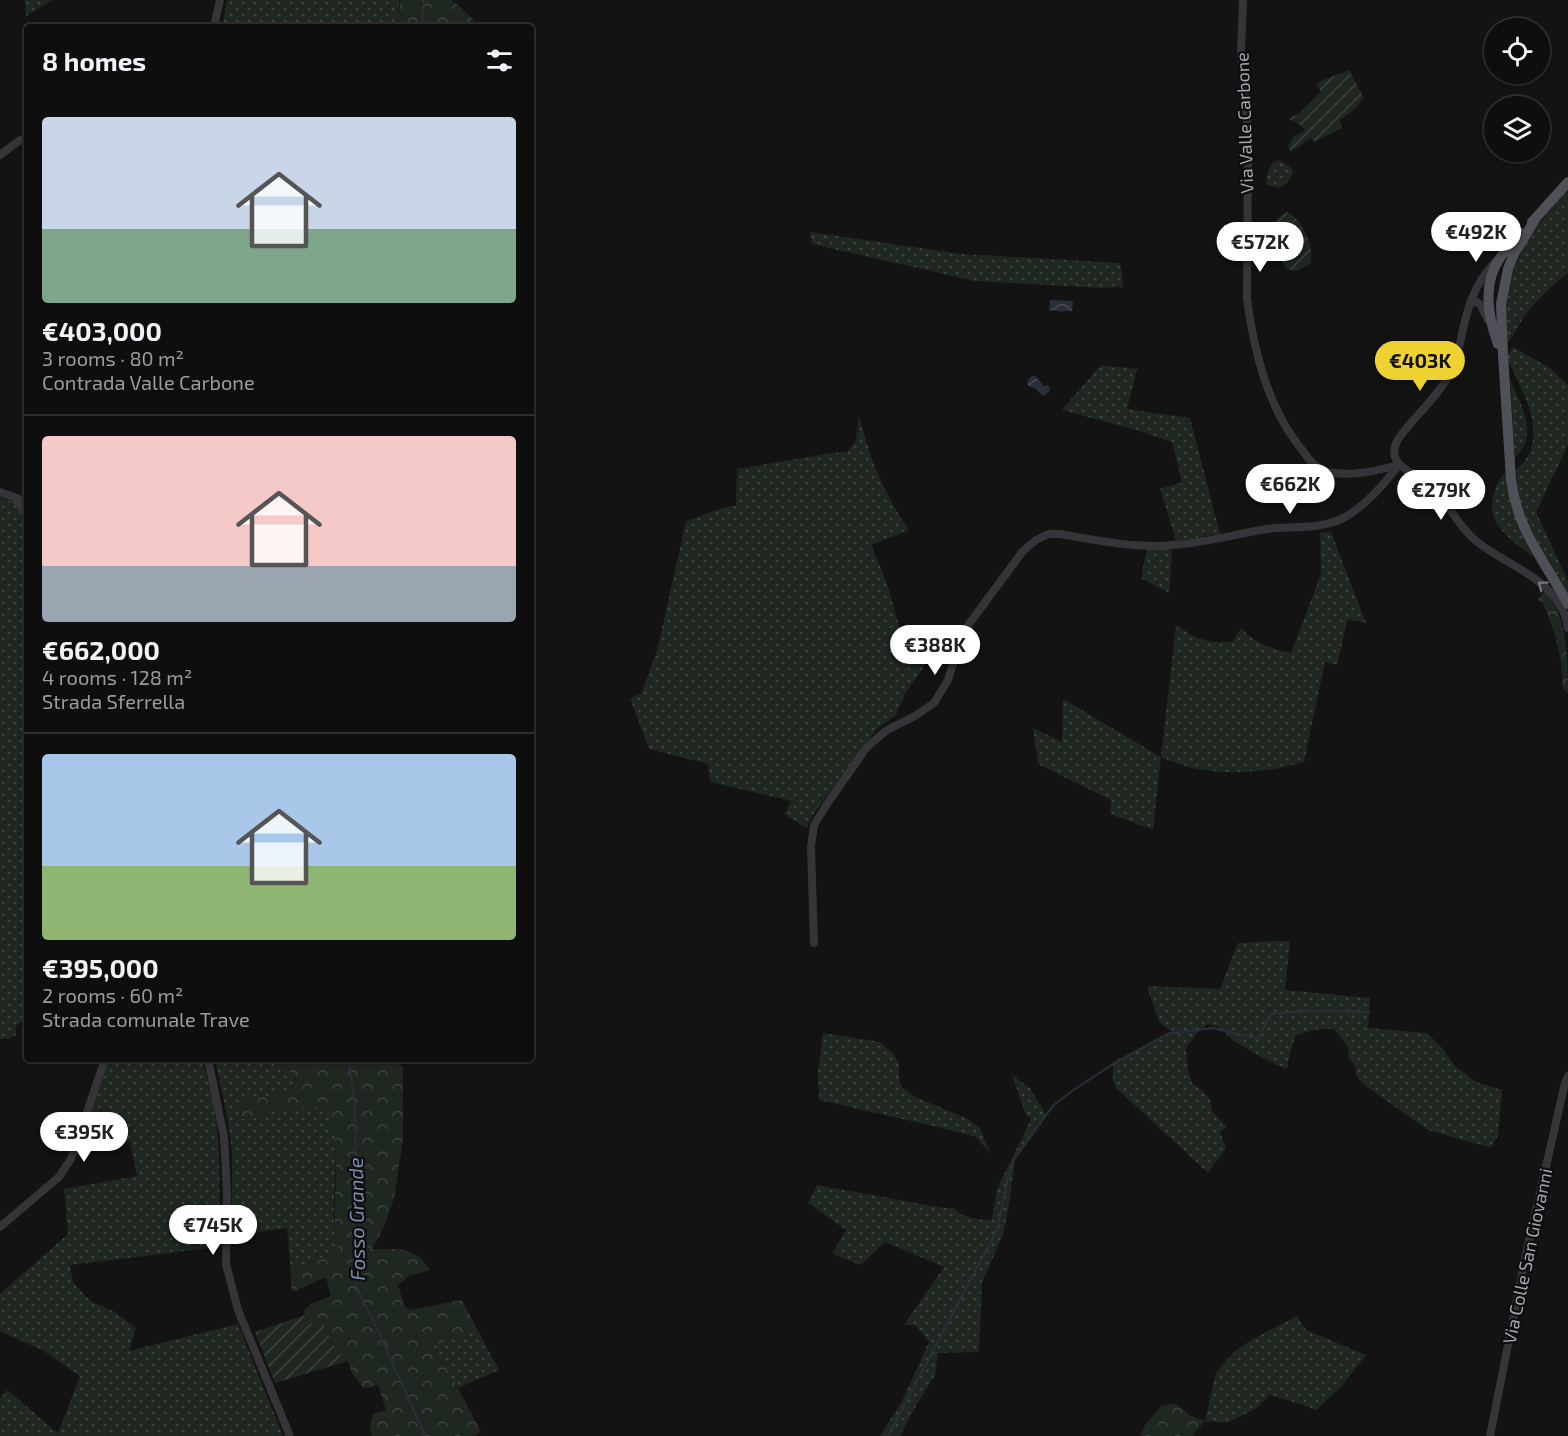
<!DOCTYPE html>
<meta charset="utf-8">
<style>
:root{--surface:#0e0e0f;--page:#171718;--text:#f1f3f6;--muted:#9b9c9e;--line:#2e2e2f;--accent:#edd232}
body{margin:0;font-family:"Exo 2",sans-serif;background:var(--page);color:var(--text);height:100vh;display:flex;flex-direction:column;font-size:22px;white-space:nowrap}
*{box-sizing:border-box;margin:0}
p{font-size:20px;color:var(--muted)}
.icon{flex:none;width:33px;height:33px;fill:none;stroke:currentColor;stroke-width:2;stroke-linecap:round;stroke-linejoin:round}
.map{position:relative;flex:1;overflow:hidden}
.sheet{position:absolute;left:24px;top:24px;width:510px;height:1038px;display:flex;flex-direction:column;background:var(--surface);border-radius:6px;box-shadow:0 2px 4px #0004,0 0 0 2px var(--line)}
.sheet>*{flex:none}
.fabs{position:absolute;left:1484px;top:18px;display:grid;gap:12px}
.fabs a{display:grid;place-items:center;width:66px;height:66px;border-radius:50%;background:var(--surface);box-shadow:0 2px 4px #0004,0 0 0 2px var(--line);font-size:30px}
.price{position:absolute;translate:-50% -51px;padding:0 14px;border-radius:21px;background:#fff;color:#222;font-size:20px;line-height:39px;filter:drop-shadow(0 2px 3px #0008)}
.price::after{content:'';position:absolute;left:50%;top:36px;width:18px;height:14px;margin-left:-9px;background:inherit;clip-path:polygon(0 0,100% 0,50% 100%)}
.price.selected{background:var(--accent);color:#111}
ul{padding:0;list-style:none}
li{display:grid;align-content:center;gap:12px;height:318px;padding:0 18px}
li+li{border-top:2px solid var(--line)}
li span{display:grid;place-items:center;height:186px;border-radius:6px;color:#555}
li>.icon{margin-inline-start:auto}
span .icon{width:108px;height:108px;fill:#fffc;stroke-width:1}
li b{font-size:26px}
h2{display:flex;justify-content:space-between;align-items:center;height:72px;padding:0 18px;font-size:26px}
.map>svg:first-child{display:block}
.grass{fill:url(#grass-dots)}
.forest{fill:url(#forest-crowns)}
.garden{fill:url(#garden-furrows)}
.water{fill:url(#water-waves)}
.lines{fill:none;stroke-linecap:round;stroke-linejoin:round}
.stream{stroke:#292f38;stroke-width:2}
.minor{stroke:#343439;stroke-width:8}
.major{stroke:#505058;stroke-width:10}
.oneway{stroke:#72737d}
.labels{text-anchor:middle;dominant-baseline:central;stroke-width:4.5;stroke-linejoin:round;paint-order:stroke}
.street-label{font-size:18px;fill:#a5a6b4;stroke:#0e0e0f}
.water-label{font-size:20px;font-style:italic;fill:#7c8daf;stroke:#0e0e0f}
</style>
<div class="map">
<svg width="1568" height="1436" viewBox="0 0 1568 1436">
<defs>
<pattern id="grass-dots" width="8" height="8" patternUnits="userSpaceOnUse" patternTransform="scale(1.5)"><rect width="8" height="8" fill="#1f2721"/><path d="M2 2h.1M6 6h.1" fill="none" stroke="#3d433f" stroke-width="1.8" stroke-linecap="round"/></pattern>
<pattern id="forest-crowns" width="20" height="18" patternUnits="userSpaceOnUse" patternTransform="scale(1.5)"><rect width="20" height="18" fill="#1f2721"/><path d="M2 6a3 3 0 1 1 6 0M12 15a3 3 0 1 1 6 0" fill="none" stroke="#3d433f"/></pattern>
<pattern id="garden-furrows" width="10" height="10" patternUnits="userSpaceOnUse" patternTransform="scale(1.5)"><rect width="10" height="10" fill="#1f2721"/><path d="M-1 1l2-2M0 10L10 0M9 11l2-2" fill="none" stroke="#3d433f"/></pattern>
<pattern id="water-waves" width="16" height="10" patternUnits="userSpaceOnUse" patternTransform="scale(1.5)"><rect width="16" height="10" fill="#292f38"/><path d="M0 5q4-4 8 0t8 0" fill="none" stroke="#454a52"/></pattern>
</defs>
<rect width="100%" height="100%" fill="#131314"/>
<path class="grass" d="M25 0H52L26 16Z
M227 0H399L398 27H222Z
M1280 160 1291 168 1293 173 1288 182 1279 188 1267 185C1265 175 1269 168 1274 161Z
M1568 189V273C1553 285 1536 300 1524 317 1518 326 1514 336 1506 345 1506 328 1504 310 1507 293 1515 253 1541 218 1568 189Z
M810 232 962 254 1120 263 1122 273 1123 287 1101 288 975 281 812 244Z
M1513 347 1550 368 1568 385V445L1536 512 1568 581V597C1550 566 1525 529 1518 494 1517 486 1517 478 1516 470 1553 441 1522 389 1506 357Z
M1101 365 1137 369 1127 409 1190 418 1220 534 1176 541 1160 489 1182 482 1172 442 1136 430 1062 410Z
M1510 380C1518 396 1531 423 1526 441 1524 448 1519 453 1515 458Z
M859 416C867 445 876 475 891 501 896 511 903 520 909 530L871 545 888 586 899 626 938 646 905 694 896 715 877 729 812 816 807 828 784 814 792 801 710 782 708 764 649 749 630 698 641 694 657 651 686 521 729 506H736L737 469 832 453 847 452 856 440Z
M1506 472C1511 502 1517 531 1534 557 1512 540 1485 526 1494 493 1497 484 1499 479 1506 472Z
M0 497 15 503 27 523V924L25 928 27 938V1017L16 1026V1035L9 1039H0Z
M1331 532 1366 623 1348 619 1337 665 1325 662 1304 762C1257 775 1206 778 1161 757L1153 830 1110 814 1111 800 1038 764 1033 728 1062 742 1063 699 1161 757 1176 625C1198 640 1205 643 1232 642L1241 628C1254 643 1272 649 1291 653L1321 574 1320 533Z
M1147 549H1171L1172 555 1169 593 1141 578Z
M1272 941H1290L1285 990 1370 998 1368 1028 1427 1033 1444 1050 1454 1065 1476 1082 1502 1090 1498 1135 1491 1148 1428 1130 1364 1085 1356 1076 1355 1066 1348 1056 1349 1048 1334 1029H1319L1296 1035 1290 1052 1287 1069C1269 1062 1253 1053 1236 1042 1222 1034 1226 1027 1208 1024L1197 1033 1186 1048 1188 1070 1192 1083 1204 1092 1210 1100 1212 1111 1227 1127 1220 1132 1226 1148 1208 1173 1116 1088 1113 1080V1062L1171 1031 1159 1022 1147 986 1220 989 1238 943Z
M823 1033 880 1042 894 1054 899 1064V1078L902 1087 915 1097 966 1118 980 1128 990 1153 976 1137 938 1127 819 1100 818 1072Z
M108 1059H202C207 1077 213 1095 215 1113 222 1157 219 1202 218 1247L70 1265 73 1282 86 1297 94 1303 115 1312 136 1328 129 1351 238 1324 283 1436H0V1399L7 1390 58 1433 80 1376 44 1351 0 1331V1294L68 1234 64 1189 137 1176 130 1142 106 1147 94 1146V1129L87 1124 88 1117Z
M215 1059H277L274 1068 291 1071 296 1079 286 1093 247 1100 242 1119 287 1108 324 1106C344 1142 332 1182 334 1220 335 1231 337 1242 339 1252L302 1265 291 1273 287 1228 232 1236V1151L227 1116Z
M1012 1075 1030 1088 1047 1116 1015 1160 1009 1205 1003 1234 982 1283 979 1352 938 1353 935 1375 913 1411 900 1436H880L901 1403 929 1342 915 1325H904L944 1267 885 1242 861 1265 832 1254 846 1230 808 1203 817 1185 944 1208H953C964 1219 977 1219 992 1220L997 1189 1031 1119 1026 1115Z
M1297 1316 1306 1330 1366 1355 1341 1387 1316 1410 1301 1404 1270 1395 1255 1409 1227 1423 1205 1421 1216 1372 1235 1351 1253 1339Z
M478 1331 499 1370 458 1388 432 1344Z"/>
<path class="forest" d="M400 0H452L471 17 478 27H398Z
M1545 591C1568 616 1568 660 1568 693L1563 689C1562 655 1556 633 1542 601L1540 602 1538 599Z
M277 1059H393L403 1067V1140L394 1198 383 1229 372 1249C398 1250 413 1244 430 1270L409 1276 398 1285 404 1305 409 1310 462 1300 478 1331 433 1345 458 1388 481 1432 473 1436H372L370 1427 373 1414 386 1410 378 1385 364 1389 352 1373 348 1361 338 1352 324 1327 309 1324 304 1311 311 1304 331 1296 326 1277 293 1292 291 1286V1273L302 1265 339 1252C326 1205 349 1150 323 1106L287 1108 242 1119 237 1106 247 1100 286 1093 296 1079 291 1071 273 1068Z
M1176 1404 1191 1416 1205 1421 1192 1436H1140L1145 1425 1162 1405Z"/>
<path class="garden" d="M1349 70 1364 98 1354 110 1340 120 1342 128 1314 142 1312 138C1303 141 1299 149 1290 151L1288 146 1293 137 1305 130 1299 124 1289 119 1299 113 1321 92 1316 83Z
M1287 212C1302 218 1316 248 1310 264L1296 271 1287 269C1278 254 1262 221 1287 212Z
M305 1315 309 1324 326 1320 324 1327 338 1352 348 1361 275 1383 255 1332Z"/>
<path class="water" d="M1050 300 1073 301 1072 311H1064L1062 312 1059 311 1049 310Z
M1032 376H1035L1044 386 1048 385 1050 388 1049 392 1043 396 1035 388 1030 387 1027 384 1028 380Z"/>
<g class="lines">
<path class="stream" d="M423 3V0
M422 27 423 12
M349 1059 355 1107 356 1178 353 1243 356 1286 381 1337 425 1436
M888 1436 997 1230 1009 1173 1014 1159 1045 1116 1054 1105 1072 1091 1110 1066 1167 1034 1213 1028 1258 1039 1271 1014 1310 1011 1369 1012"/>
<path class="minor" d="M1243 0 1241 51 1248 136 1247 299C1254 352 1268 409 1303 451 1309 460 1316 469 1327 472 1350 477 1376 471 1399 465
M214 27 220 0
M0 155 20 140
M1496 261C1472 286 1467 310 1460 343 1457 354 1455 364 1450 374 1440 392 1424 408 1410 424 1405 430 1397 438 1395 446 1389 468 1417 473 1429 484 1447 500 1456 524 1475 540 1503 564 1547 575 1563 611 1566 616 1567 623 1568 628
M1472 303 1477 302 1480 304 1488 320
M0 492 27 502
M14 498 27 514
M814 943 811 847 814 825 827 804 867 747 887 730 915 716 934 703 948 680 955 657 969 624 1023 551 1036 540 1048 534H1060C1095 540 1137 549 1173 545 1205 543 1236 534 1267 529 1294 526 1323 530 1347 516 1368 503 1384 484 1399 465
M208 1059 224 1137 227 1191 226 1264 238 1310 290 1436
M0 1227 59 1177 71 1159 105 1059
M1490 1436 1525 1259 1565 1083 1568 1076"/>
<path class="major" d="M1536 218 1514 254 1508 269 1501 304 1503 355 1511 479C1517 530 1544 560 1568 604
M1532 222 1568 182
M1498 344C1488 317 1482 284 1500 258 1506 249 1514 241 1521 233"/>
</g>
<defs><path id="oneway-chevron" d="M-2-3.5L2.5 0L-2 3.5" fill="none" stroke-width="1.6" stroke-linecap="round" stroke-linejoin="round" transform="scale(1.5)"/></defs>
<use class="oneway" href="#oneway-chevron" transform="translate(1542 585) rotate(-143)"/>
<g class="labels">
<g class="street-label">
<text transform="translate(1244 123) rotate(-92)">Via Valle Carbone</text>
<text transform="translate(1527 1256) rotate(-78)">Via Colle San Giovanni</text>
</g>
<g class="water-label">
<text transform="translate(356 1219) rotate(-91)">Fosso Grande</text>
</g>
</g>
</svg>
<div class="fabs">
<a><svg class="icon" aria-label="locate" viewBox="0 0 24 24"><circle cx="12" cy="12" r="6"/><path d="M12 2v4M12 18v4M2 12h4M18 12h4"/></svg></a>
<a><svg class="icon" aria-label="layers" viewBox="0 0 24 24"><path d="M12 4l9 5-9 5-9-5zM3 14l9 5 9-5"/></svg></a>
</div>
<b class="price" style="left:1476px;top:263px">€492K</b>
<b class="price" style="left:1260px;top:273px">€572K</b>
<b class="price selected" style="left:1420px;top:392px">€403K</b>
<b class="price" style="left:1290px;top:515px">€662K</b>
<b class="price" style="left:1441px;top:521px">€279K</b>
<b class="price" style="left:935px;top:676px">€388K</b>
<b class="price" style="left:84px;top:1163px">€395K</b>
<b class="price" style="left:213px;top:1256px">€745K</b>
<section class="sheet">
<h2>8 homes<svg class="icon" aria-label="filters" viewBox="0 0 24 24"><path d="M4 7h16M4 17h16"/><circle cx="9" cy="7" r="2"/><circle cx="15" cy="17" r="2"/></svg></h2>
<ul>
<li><span style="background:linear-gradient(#c9d6e8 60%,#7fa58c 0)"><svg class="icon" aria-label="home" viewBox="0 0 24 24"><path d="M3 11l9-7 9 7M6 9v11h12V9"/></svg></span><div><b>€403,000</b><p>3 rooms · 80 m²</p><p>Contrada Valle Carbone</p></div></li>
<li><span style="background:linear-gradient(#f6c9c9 70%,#9aa5b1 0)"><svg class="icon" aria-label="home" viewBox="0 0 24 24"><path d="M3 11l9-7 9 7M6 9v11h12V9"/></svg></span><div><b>€662,000</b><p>4 rooms · 128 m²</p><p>Strada Sferrella</p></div></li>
<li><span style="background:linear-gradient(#a9c7e8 60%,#8fb573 0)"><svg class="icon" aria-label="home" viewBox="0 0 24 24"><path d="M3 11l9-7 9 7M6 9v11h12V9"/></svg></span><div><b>€395,000</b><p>2 rooms · 60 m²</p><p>Strada comunale Trave</p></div></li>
</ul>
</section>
</div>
